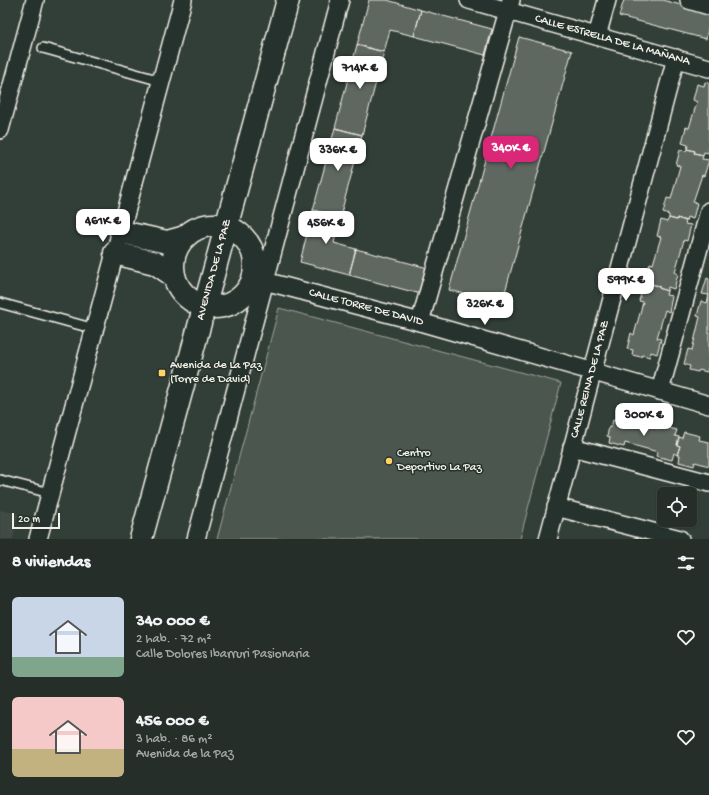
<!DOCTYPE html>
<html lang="es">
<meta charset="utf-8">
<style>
:root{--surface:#262e2a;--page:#2e3632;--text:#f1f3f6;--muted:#a4a8a8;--line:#424a47;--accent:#db2777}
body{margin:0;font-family:"Gochi Hand",sans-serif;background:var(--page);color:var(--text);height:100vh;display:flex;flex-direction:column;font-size:15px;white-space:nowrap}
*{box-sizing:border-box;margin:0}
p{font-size:13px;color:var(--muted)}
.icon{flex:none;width:22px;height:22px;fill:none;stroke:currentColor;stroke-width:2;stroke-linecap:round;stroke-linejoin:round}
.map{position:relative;height:539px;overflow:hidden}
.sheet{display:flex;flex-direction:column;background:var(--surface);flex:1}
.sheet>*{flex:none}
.buttons{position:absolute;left:657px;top:487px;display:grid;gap:8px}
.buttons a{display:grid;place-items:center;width:40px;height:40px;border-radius:6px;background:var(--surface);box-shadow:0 1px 3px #0004,0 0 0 1px var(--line);font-size:20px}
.scale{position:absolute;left:12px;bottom:10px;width:48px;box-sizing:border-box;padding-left:4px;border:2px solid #f4f1e8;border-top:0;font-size:11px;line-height:14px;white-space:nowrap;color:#f4f1e8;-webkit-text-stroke:3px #26332d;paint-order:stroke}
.price{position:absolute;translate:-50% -34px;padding:0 9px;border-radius:8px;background:#fff;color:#222;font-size:13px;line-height:26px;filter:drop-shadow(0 1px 2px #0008)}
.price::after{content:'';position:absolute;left:50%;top:24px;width:12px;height:9px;margin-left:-6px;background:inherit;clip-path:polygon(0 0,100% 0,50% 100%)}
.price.selected{background:var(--accent);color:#fff}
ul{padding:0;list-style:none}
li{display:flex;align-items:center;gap:12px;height:100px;padding:0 12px}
li span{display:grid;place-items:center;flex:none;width:112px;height:80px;border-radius:6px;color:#555}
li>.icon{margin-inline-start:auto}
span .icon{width:48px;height:48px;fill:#fffc;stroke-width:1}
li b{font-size:17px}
h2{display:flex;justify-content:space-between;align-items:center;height:48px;padding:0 12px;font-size:17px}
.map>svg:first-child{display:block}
.built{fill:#404b44}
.green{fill:#4c564f;stroke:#a0a49c}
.building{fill:#5f6861;stroke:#f4f1e8}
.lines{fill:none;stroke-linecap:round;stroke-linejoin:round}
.lane-casing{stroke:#f4f1e8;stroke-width:12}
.street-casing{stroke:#f4f1e8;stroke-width:20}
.primary-casing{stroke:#f4f1e8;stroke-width:25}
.lane{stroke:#26332d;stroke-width:9}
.street{stroke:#26332d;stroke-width:17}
.primary{stroke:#26332d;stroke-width:22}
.poi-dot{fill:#ffd166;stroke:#26332d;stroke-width:1.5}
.labels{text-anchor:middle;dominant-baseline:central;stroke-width:3;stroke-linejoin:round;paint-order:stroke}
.street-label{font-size:12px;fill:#f4f1e8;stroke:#26332d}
.poi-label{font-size:12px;fill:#f4f1e8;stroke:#26332d;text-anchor:start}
</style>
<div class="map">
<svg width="709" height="539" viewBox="0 0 709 539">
<rect width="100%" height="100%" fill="#323e38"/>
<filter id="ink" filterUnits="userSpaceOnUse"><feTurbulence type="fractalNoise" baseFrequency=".025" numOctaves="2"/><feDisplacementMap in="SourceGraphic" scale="8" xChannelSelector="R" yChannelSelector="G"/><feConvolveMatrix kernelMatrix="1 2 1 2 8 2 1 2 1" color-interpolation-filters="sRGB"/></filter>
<g filter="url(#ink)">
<path class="built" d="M0 510 18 514 13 539H0Z"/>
<path class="green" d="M279 308 561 383 520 539H217Z"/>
<path class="building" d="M369 0H387L421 10 414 36 390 30 384 52 357 45Z
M624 0H663L709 13V24L706 39 619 16Z
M421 10 492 29 485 55 414 36Z
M519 37 572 51 502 303 449 290Z
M357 45 384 52 362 135 335 128Z
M705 82 709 83V153L704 152 703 155 694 153 695 151 687 149 688 145 682 143 686 127 689 128 697 102 693 100 697 84 704 86Z
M335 128 362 135 340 217 313 210Z
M687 149 695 151 694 153 703 155 702 159 709 160 704 176 702 175 693 202 697 203 693 219 687 217 686 221 677 218V220L669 218V215L663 213 667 198 671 199 680 166 676 165 680 150 686 151Z
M313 210 340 217 334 243 356 249 349 275 300 262Z
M669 218 677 220V218L686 221 685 224 691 225 687 241 684 240 675 272 678 274 674 289 668 287 667 291 659 288V286L651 284V280L645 279 650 263 653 264 661 237 657 236 661 220 667 222Z
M356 249 428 268 421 294 349 275Z
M707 278 709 279V300L708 299 709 295 702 294Z
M651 284 659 286V288L667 291 666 295 672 296 669 312 665 310 657 338 661 339 657 354 651 352 650 357 642 355 641 357 632 355 633 350 627 349 631 333 634 335 643 302 639 301 643 285 650 287Z
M708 299 709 300V368H708L707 372 699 370 698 372 689 370 690 366 684 364 688 349 692 350 700 317 697 316 701 301 707 303Z
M619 414 634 418 633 422 661 429 662 426 677 430 675 436 679 437 677 445 680 446 677 455 674 453 672 460 656 456 658 452 625 443 624 447 609 443 610 437 607 436 609 427H611L613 420 617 421Z
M684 432 700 436 699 440 709 442V466L695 462 694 466 679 462 680 455H677L680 446 677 445 679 437 682 438Z"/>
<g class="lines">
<g class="lane-casing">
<path id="lane" d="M43 48 161 81
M0 303 95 329
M0 480 50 493"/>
</g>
<g class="street-casing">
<g id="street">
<path id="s1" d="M469 0 709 68"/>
<path d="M689 0 709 6"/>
<path d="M597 36 607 0"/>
<path d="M0 130 35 0"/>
<path id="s2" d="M253 278 420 322 709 405"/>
<path d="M420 322 511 0"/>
<path d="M660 391 709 211"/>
<path d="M572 447 709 483"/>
<path d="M556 507 680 539"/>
<path d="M38 539 183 0"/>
<path d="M196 539 340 0"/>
<path id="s3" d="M548 539 676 58"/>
</g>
</g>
<g class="primary-casing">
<g id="primary">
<circle cx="214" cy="266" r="41"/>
<path d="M121 232 167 242 185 237"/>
<path d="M115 253 155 263 174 276"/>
<path id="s4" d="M141 539 288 0"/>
</g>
</g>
<use href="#lane" class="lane"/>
<use href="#street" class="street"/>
<use href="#primary" class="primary"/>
</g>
</g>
<g class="poi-dot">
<rect x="158" y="369" width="8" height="8" rx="2"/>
<circle cx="389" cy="461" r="4"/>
</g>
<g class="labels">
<g class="street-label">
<text stroke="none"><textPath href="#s1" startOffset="149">CALLE ESTRELLA DE LA MAÑANA</textPath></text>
<text stroke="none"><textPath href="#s4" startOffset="279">AVENIDA DE LA PAZ</textPath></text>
<text stroke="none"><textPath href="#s2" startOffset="117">CALLE TORRE DE DAVID</textPath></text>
<text stroke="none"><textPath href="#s3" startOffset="165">CALLE REINA DE LA PAZ</textPath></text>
</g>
<g class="poi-label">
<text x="170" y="366">Avenida de La Paz<tspan x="170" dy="14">(Torre de David)</tspan></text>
<text x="397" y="454">Centro<tspan x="397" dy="14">Deportivo La Paz</tspan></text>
</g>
</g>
</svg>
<div class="buttons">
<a><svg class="icon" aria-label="locate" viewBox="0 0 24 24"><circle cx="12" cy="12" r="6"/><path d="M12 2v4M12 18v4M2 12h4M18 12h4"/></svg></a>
</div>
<div class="scale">20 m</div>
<b class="price" style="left:360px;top:90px">714K €</b>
<b class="price selected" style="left:511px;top:170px">340K €</b>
<b class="price" style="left:338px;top:172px">336K €</b>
<b class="price" style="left:103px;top:243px">461K €</b>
<b class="price" style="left:326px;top:245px">456K €</b>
<b class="price" style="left:626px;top:302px">599K €</b>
<b class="price" style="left:485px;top:326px">326K €</b>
<b class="price" style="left:644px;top:437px">300K €</b>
</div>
<section class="sheet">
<h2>8 viviendas<svg class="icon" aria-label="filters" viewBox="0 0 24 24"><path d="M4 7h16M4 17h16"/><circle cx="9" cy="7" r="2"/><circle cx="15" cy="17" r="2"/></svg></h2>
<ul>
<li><span style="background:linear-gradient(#c9d6e8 75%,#7fa58c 0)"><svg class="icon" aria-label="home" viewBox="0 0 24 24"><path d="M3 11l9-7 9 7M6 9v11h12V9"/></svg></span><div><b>340 000 €</b><p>2 hab. · 72 m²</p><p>Calle Dolores Ibarruri Pasionaria</p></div><svg class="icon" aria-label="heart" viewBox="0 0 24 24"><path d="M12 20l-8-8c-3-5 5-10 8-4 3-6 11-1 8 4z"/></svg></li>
<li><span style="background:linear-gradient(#f6c9c9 65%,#c2b280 0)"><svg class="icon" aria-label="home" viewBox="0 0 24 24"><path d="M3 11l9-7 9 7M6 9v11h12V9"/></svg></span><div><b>456 000 €</b><p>3 hab. · 86 m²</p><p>Avenida de la Paz</p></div><svg class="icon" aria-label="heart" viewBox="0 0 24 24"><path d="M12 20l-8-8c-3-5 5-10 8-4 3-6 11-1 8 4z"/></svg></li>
</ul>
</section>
